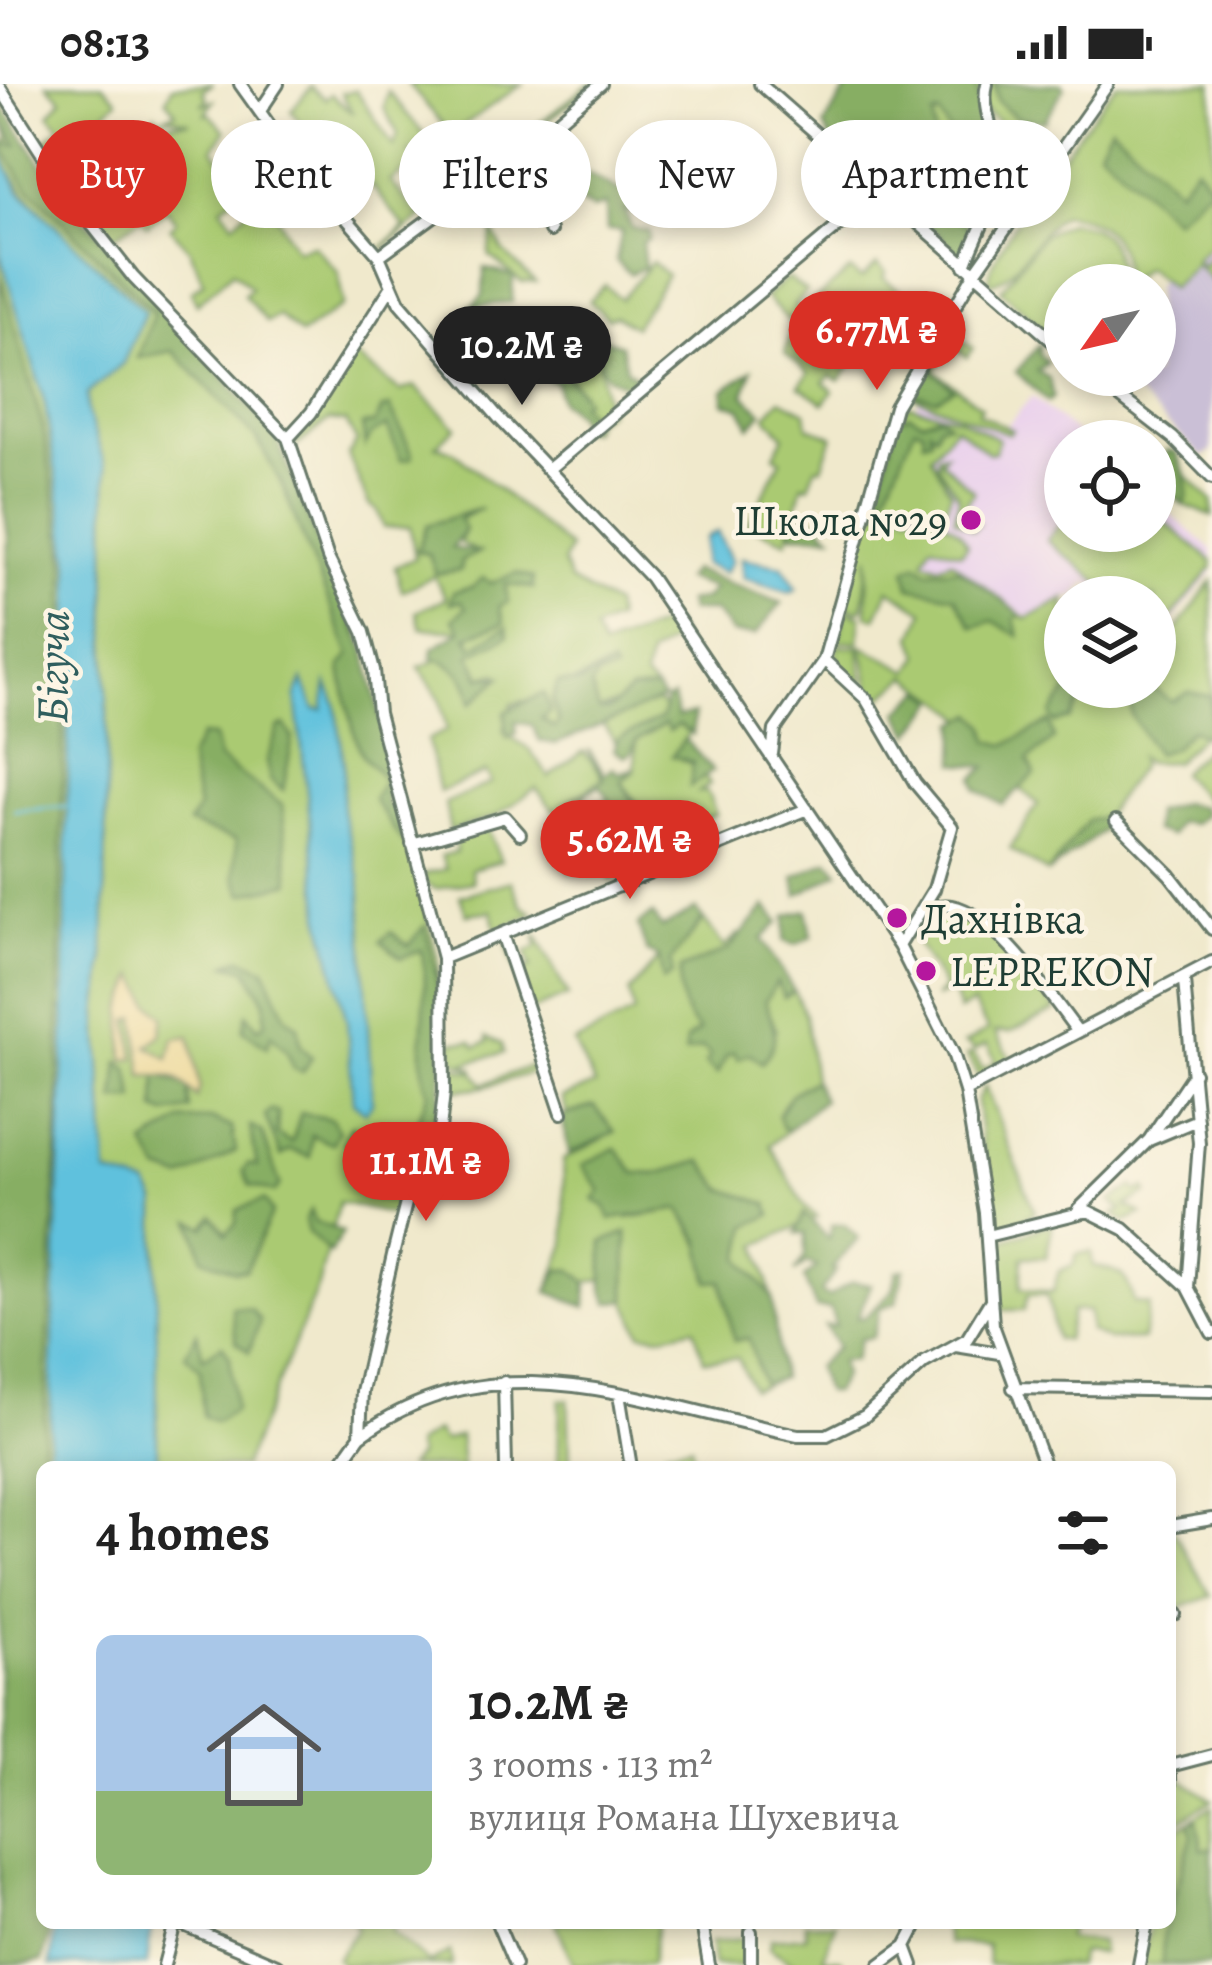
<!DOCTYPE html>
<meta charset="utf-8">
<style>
:root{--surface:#fff;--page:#f2f2f2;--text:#222;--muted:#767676;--line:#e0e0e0;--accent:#d93025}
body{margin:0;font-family:Alegreya,serif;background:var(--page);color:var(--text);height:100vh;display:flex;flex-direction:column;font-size:45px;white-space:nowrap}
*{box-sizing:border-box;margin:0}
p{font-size:39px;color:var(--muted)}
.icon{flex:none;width:66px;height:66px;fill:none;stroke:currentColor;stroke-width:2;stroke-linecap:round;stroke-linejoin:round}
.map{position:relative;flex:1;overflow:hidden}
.side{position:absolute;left:36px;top:1377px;width:1140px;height:468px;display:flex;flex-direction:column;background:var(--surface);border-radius:18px;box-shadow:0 6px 18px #0003}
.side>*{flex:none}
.hud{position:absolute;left:36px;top:36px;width:1140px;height:108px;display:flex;gap:24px}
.needle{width:78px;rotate:236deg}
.controls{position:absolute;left:1044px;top:180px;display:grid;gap:24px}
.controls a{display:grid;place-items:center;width:132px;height:132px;border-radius:50%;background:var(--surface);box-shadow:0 6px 18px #0003;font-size:60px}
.price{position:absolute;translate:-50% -102px;padding:0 27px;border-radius:42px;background:var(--accent);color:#fff;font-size:39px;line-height:78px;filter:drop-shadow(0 3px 6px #0008)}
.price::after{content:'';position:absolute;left:50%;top:72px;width:36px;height:27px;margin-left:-18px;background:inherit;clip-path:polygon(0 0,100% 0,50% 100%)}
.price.active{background:#222;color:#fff}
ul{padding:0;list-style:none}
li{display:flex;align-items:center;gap:36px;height:300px;padding:0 60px}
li+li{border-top:3px solid var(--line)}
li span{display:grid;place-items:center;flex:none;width:336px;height:240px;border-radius:18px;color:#555}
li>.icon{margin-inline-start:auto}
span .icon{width:144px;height:144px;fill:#fffc;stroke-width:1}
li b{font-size:51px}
h2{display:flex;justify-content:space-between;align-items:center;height:144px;padding:0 60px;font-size:51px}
.chip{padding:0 42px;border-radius:54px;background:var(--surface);box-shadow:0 6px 18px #0003;font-size:42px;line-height:108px}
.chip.active{background:var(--accent);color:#fff}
.status{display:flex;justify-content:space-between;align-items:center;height:84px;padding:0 60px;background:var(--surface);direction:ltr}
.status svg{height:33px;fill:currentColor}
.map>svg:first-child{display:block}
.built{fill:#ead1ec}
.industrial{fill:#cabfd6}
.green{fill:#aaca72;stroke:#648453;stroke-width:3;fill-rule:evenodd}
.forest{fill:#87ae64;stroke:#53764c;stroke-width:3}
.sand{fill:#eeda9e;stroke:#868c69;stroke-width:3}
.water{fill:#5fc1dd;stroke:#3f7f88;stroke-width:3}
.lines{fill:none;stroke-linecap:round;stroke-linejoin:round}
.stream{stroke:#5fc1dd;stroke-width:3}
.street-casing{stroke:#687969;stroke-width:16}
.street{stroke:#fff;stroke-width:10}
.poi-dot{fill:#b5179e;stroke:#fcf5e5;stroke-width:4.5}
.labels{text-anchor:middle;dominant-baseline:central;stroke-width:9;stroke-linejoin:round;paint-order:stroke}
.poi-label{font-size:42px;fill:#1f3d34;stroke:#fcf5e5;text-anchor:start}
.water-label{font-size:45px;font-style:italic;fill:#2f5e5e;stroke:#fcf5e5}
</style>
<div class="status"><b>08:13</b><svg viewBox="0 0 49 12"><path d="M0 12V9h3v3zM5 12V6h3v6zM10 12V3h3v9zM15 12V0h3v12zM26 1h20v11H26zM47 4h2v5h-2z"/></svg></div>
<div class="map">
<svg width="1212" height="1881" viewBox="0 0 1212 1881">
<rect width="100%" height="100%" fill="#fcf5e5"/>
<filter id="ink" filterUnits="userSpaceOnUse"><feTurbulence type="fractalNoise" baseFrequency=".00833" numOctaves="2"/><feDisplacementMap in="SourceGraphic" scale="24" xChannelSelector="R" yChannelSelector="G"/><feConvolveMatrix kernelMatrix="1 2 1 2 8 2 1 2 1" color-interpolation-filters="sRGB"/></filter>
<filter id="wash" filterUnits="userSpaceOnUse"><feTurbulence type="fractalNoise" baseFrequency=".004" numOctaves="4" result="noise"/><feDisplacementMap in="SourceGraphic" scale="48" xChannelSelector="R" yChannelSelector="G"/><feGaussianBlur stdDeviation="2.7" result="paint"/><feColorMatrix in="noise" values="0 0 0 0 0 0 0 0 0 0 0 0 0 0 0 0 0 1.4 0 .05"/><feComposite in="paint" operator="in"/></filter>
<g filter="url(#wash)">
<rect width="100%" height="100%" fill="#f0e9cc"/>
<path class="built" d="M1032 312 1085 357H1065V447H1155V417L1212 466V489L1158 555 1155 513H1107L1087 497 1074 513H1065V524L1047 547 951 476 940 482 924 476 884 425 882 416 919 315 956 323 1004 345Z"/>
<path class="industrial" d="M1202 159 1212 172V366L1203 373 1116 291H1155V201Z"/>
<path class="green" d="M47 0H102L118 16 52 76 41 60 61 43 49 30 62 15Z
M213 0 203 6 207 15 201 21 213 17 205 32 209 29 226 47 213 65 244 106 221 123 234 139 263 109 296 166 313 161 338 188 343 221 301 251 279 232 267 238 244 211 251 204 233 187 197 220 191 208 204 198 190 166 170 144 176 137 167 125 147 141 141 134 111 154 87 128 127 89 115 75 155 30 167 39 190 38 166 32 176 28 166 15 173 2Z
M408 0H522L451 50Z
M589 0H595L381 165 405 143 371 101 362 108 353 98 346 101 340 95 327 106 316 94 351 63 345 57 334 66 322 64 291 27 311 3 325 15 331 10 353 30 342 9 356 6 394 63 398 50 384 24 388 7 427 54 410 69 419 79 429 71 454 106ZM410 84 435 120 419 131 390 97Z
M975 0H995L997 17 1057 64 1023 113 1002 130 1012 109 1004 101 997 36 982 24Z
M1116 0H1212V159L1195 175 1202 183 1212 172V197L1195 180 1171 204 1146 183 1121 201C1129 159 1104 134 1063 130 1035 147 1020 192 990 200 977 176 1095 29 1116 0Z
M0 30 18 62H2L26 101 277 354 333 498 359 546 394 711 386 712 388 723 401 721 438 877 440 938 437 1045 410 1090 399 1132 339 1118 318 1202 243 1383H157L156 1117 107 1090 98 928 104 880 107 661 106 384 87 327V310L123 279 145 229C111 187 0 107 0 57H10Z
M938 30 987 40 992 64H974L956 89 955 114 969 133 959 140 943 124 914 126 905 121C925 112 936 61 929 40Z
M1069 138C1103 141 1118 160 1117 194L1113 199 1107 194 1100 201H1065V218L1052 234 1065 245V265L1001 206 1042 152Z
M493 147 503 167 535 198H521L489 171Z
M0 169 45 320 70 479 64 959 48 1383H42L58 1036 65 476 43 343 0 191Z
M652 178 667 191 634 243 615 231 608 234 589 217 605 201 621 215Z
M877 180 886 188 883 194 902 208 870 255 869 267 864 265 839 297 831 291 824 298 833 307 824 319 799 302 809 289 785 269 793 241 765 213 788 194 806 208 795 222 801 228 850 186 861 195Z
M945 245 973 264 967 273 952 262 934 286 981 322 978 329 1012 346 1009 350 912 312 910 306Z
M571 247C607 264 598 295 608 327L594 337 580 319 582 308 556 278V262Z
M352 270 400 307 414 302 456 343 436 361 454 368 569 464 563 479 570 497 614 521 616 536 594 546 602 564 671 537 680 552 649 572 644 594 656 605 599 626 591 602 597 593 613 588 610 582 572 599 554 624 559 638 554 645 524 617 512 620 504 648 530 666 549 693 583 667 605 693 554 727 536 704 496 732 450 747 445 719 491 699 486 688 439 708 428 656 447 646 440 615 419 583 448 572 471 605 473 618 500 594 498 589 482 593 470 571 507 544 473 563 468 548 507 511 505 500 532 504 516 489 490 500 483 494 461 517 467 524 461 547 421 544 416 528 446 514 434 492 402 507 395 483 415 474 410 443 384 444 377 426 369 421 348 371 357 358 346 338 329 336 295 363 293 358ZM478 425 460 435 464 446 460 459 478 468 460 477 417 467 428 441Z
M781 315 806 328 808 343 833 352 822 383H816L809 402 803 400 787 457 748 441 781 376 774 371 784 352 766 331Z
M908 321 959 334 998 355 995 368 988 369 955 342 931 372 951 409 944 430 878 412 897 333Z
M946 369 941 376 974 408 958 429 973 442 980 439 973 446 954 434 959 413 938 381V371Z
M1183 388 1212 417V432L1184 421Z
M884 423C911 430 959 431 967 461L961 469 931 460 924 476 939 482 951 476 1026 535 1065 515V603H1155V558L1178 567 1170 555 1212 497V641L1175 678 1146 679 1139 673 1140 682 1104 733 1088 736 1048 789 1010 765 1038 720 989 677 960 629 908 592 873 621 862 562 910 587 920 571 913 553 924 527 889 505 876 534 867 531 869 472 863 523 859 527 842 520 869 431Z
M1155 430 1212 477V484L1160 548 1155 544V513H1117L1047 456 1065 434V447H1155Z
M846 526 861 532 859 558 838 557Z
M836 562 859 563 863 606 830 575 838 574Z
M656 617 664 623 662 634 616 659 603 641Z
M666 639 679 640 688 650 672 672C691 677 701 687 710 700L699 708H707L716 730 692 740 693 764 636 785 621 753 609 744 629 737 627 729 603 731 598 721 609 714 616 725 638 720 621 697 635 688 636 657Z
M1212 660V723L1180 689Z
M588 719 628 788 611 797 606 786 594 790 590 780 570 788 556 746Z
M487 744 501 777 471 785 473 798 436 805 426 800 424 790 446 785 441 772 456 768 455 753Z
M511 797 522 822 534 829 496 847 492 827 466 830 460 812Z
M942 823C993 835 1026 886 1056 926L1010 948H995L1013 978 980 995 967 972 973 969 983 985 996 978 987 960 975 966 965 960 988 946 973 920 959 927 952 906 935 914 944 904 916 858 928 826Z
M704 836 724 863 739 849 728 866 694 883 699 947 686 968 703 964 711 972 734 968 776 946 765 918 777 896 785 913 794 907 805 931 814 996 790 1011 782 1043 788 1046 770 1061 805 1123 817 1133 758 1161 772 1213 741 1175 748 1142 768 1120 723 1105 702 1077 656 1090 634 1089 628 1134 680 1125 722 1197 734 1257 748 1254 763 1301 752 1305 738 1274 704 1276 694 1244 660 1252 641 1249 626 1216 627 1148 603 1159V1196L587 1198 572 1186H560L548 1208 566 1160 563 1076 615 1048 594 1022 567 1030 562 1014 595 1001 574 959 634 929 629 909 659 874 670 877Z
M536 850 568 912 530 927 507 862 515 859 522 886 531 883 526 868 537 863Z
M487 953 502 960 504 969 465 979 475 986 454 976 452 958 472 957 476 963 488 958Z
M538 979 541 986 484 1003 449 1007V982L474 988 483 1000Z
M985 1002 1035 1128 1003 1146 991 1138 977 1017Z
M1134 1102 1137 1108 1146 1104 1148 1109 1126 1122 1142 1130 1126 1138 1114 1130 1122 1126 1111 1117Z
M1053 1139 1046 1173H1023L1021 1204 1053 1208 1059 1187 1073 1181 1077 1170 1091 1168 1093 1182C1121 1186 1127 1190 1134 1218L1149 1221 1143 1255 1108 1256 1090 1247 1089 1227H1072L1066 1255H1056L1047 1211H1028L1024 1226H1001L1000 1221 995 1229 998 1158Z
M560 1316H568L570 1383H558Z
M436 1347 443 1357 459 1352 462 1383H408L418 1371 415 1361Z
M691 1361 695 1378 708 1383H668L665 1365Z
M42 1394V1824L40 1820Z
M1173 1446 1211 1512 1170 1528V1447Z
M1176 1691 1212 1716 1171 1742Z
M1212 1722V1764L1202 1766 1192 1751 1170 1827V1750Z
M353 1839H397L391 1847 429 1879 450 1868 452 1881H343L336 1875 357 1845Z
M556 1839H657L651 1880 574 1881Z
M805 1839H835L823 1874 841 1875 844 1881H796L769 1864 771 1855 806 1852Z
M944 1839H1096L1069 1843 1067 1854 1100 1858 1101 1869 1081 1868 1077 1881H988L987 1861 947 1859Z
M1151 1839H1167L1162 1881H1141Z
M748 1854V1881H713L711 1858Z"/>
<path class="forest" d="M850 0H975L987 40 978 49 949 48 939 30 933 32 936 69 920 92V110L905 121 830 54 824 42Z
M995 0H1063L1064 4 1044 37 1017 34 997 17Z
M0 18 49 90 52 103 60 106 277 354 333 498 365 564 395 700 386 711 388 723 401 721 409 754 403 759 373 715 383 699C380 684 367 681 361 668 353 650 343 601 341 582L350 571 281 399 257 355 173 267 138 274 154 228 26 101 1 61H17L0 30Z
M1111 42 1178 105 1196 82 1211 102 1174 135 1099 65Z
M974 64H992L991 93 976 81 955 111 956 89Z
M584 88 619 107 626 102 652 122 645 131 624 126 632 144 649 147V155L642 159 645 183 630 190 616 177 622 147 607 146 606 120 593 125 572 114 574 92Z
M929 115 972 145 964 176 914 126Z
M484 184 513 192 512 218 471 223 483 211Z
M0 191 43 343 65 476 58 1036 42 1383 40 1820 42 1839 50 1849 42 1877 0 1881V872L8 452 0 393Z
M605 255 621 261 626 285 637 293 633 305 606 291 597 274Z
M1040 260 1039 270 1047 279 1037 287 1049 294 1053 313 1048 318 1016 288Z
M938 262 932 285 953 305 936 315 914 310Z
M556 278 585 315 580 319 594 337 591 346H583L576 330 560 317 556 298 546 294Z
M752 286 744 310 762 328 750 343 741 324 724 318V306Z
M390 323 413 371 411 374 401 376 387 342 372 350 365 362 362 341 375 339 382 325Z
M910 330 922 337 939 331 949 339 939 340 935 350 930 346 931 355 924 357 923 346 915 343 886 410H879L897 336Z
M1167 366 1176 368C1183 383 1193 407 1184 421L1164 405Z
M482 424 460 435 465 446 452 464 479 468 461 477V486L436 490 429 470 417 467 427 441Z
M796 432 811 433 832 451 792 450 789 437Z
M918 479 928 487 957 484 965 489 1021 530 1015 535 1019 552 993 537 973 543 955 512 910 503 906 485Z
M692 486 782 519 755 551 732 549 714 527H689L687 518 705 515 713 504 685 495Z
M516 489 533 494V504L505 500 508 518 499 522 504 539 467 552 473 563 507 543 508 552 470 571 481 593H501L471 619C471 597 456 579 432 574L433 564 461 547 453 535 466 524 461 517 450 519 453 508 473 503 483 494 491 499Z
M611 582 614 588 597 593 591 602 599 626H609L630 607 656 605 663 615 556 660 540 657 532 641 515 638 517 649 507 653 505 628 544 609 550 628 541 634 554 644 559 638 552 616 558 598 579 599Z
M1071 603 1087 605 1071 635 1055 639 1051 630Z
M1129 603H1152L1172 618 1188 608 1210 612 1212 649 1207 653 1191 645 1173 664 1156 670 1132 632Z
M923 606 938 616 911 650 899 628Z
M673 613 677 633 694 630 693 650 679 641 669 647 665 640 636 657 631 669 625 672 614 666 618 655 662 634 666 616Z
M975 630 986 641 990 657 1005 661 1050 638 1054 655 1028 676 1035 690 1003 721 977 705 974 694 987 683 956 679 957 639Z
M285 641 293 653 283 706 270 696 267 676 279 643Z
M201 652 214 653 219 675 282 721 290 799 243 810 235 793 236 756 189 740 198 724 189 674Z
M685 655 713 687 690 703 693 678 672 672Z
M588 665 605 690 613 684 618 689 633 685 621 697 637 725H616L600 702 587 709 577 728 571 726 570 716 604 696Z
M1181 719 1202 723 1205 730 1193 740 1178 738 1170 752 1154 747V728Z
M608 729 633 734 609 745 625 749 628 753 619 755 636 785 628 788 606 748 586 745Z
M1104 733 1107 743 1048 789 1088 736Z
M829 776 839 788 798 811 795 793Z
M766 822 779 838 762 855 794 907 784 913 777 898 765 917C775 944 781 956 762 979L750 969 738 975 734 968 727 971 717 990 705 980 710 972 703 964 686 969V956L699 947C681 929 678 910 680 885L728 866Z
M696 825 703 835 671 877 672 891 663 897 659 874 647 868 638 841 653 830 662 844Z
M807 826 812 853 795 861 784 857 786 832Z
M424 842C443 900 459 1037 412 1082L408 1059 429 1008C412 974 433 909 421 866L401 874 381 857 391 848 409 862Z
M240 874 265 885 286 933 298 942 301 962 312 973 303 988 294 985 287 967 271 951 267 963 243 946 247 930 258 944 265 940V918L247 885 227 880Z
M119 978 129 985 135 1016H115Z
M157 990 188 1003 190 1026 166 1030 156 1026Z
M814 996 823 1016 788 1046 782 1044 778 1032 790 1011Z
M594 1022 615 1048 569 1069 562 1032Z
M271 1026 278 1029 277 1050 292 1059 301 1029 332 1035 339 1047 332 1060 312 1051 310 1073 290 1066 281 1072 265 1032Z
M211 1035 232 1043 236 1067 182 1095 160 1087 145 1061 181 1037Z
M250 1042 262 1048 280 1101 275 1108 250 1102 243 1087 248 1080 257 1082Z
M351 1042 364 1047 368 1080 343 1059Z
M616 1064 635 1089 656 1090 702 1077 723 1105 768 1120 771 1131 748 1142 741 1175 772 1213 781 1294 763 1301 748 1254 734 1257 722 1197 709 1198 700 1156 680 1125 610 1135 605 1122 594 1116 601 1107 582 1081Z
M264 1116 272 1128 246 1186 235 1187 203 1174 192 1137 205 1143 213 1132 226 1150 236 1139 237 1126Z
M311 1126 314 1137 343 1148 330 1169 308 1148 305 1136Z
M804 1129 829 1155 832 1141 845 1140 859 1154 832 1184 837 1185 821 1208 828 1213 852 1198 871 1201 857 1234 865 1233 893 1206 897 1187 904 1185 897 1218 880 1224 873 1253 860 1255 854 1276 840 1277 843 1292 834 1308H825L816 1283 837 1263 825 1242H836L830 1225 816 1224 804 1194 817 1183 807 1178 795 1188 805 1172V1150L796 1149Z
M627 1148 626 1216 609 1219 603 1205V1158Z
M559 1186H572L587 1198 586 1223 548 1208Z
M232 1223 251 1225 260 1237 249 1268 236 1258Z
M197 1249 203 1274 222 1261 230 1273 235 1326 215 1338 203 1332 200 1285 185 1271Z
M1197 1735 1202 1765 1212 1764V1881H1162L1163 1850 1192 1752 1189 1739Z"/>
<path class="sand" d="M136 891 150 919 164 932 161 951 148 962 169 975 174 954 190 952 200 1003 197 1014C172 987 174 993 143 992L136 933 129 936 135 974 124 976 123 926Z"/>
<path class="water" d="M0 68 20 107 145 228 123 279 87 310V327L106 384 107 661 104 880 98 928 107 1090 148 1102 156 1117 157 1383H48L64 959 70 479 45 320 0 169Z
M717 448 732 477 724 489 703 480 705 454Z
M741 474 783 482 797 504 791 508 743 494Z
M303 596 315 626H323L327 600 336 620 344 680 342 727 360 793 372 1020 365 1028 353 1018 347 938 322 839 296 612Z
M56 1839H152L147 1881H50Z"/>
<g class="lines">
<path class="stream" d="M14 727 71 722"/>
</g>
</g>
<g filter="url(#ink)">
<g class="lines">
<g class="street-casing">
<path id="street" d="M240 0 287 66 379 172 399 218 499 334 650 493 899 862 953 969 965 1007 985 1129 993 1241 1045 1383
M760 0 1065 268
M0 4 70 113 133 193 288 354 328 474 364 548 374 586 378 629 443 874 444 1008 440 1046 410 1103 393 1171 362 1307 360 1352 338 1383
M260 27 278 0
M521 68 550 147
M379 172 521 68 601 0
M965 182C976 150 997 118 998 83 999 55 980 27 987 0
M1092 291 1173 354 1212 394
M288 354 311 329 390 205
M549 385 880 107
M824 576 866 615 915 699 952 743 934 805 899 862
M772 670 775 646 824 576 895 323 974 190 1108 0
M1116 737 1170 791 1212 845
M412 760 505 733 520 750
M924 824C933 823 943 820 952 822 996 830 1052 914 1078 948
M502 850 562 1029
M443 874 807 725
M1184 897 1199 1059 1188 1203 1212 1249
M965 1007 1212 878
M1149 1056 1197 1036
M1079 1125 1149 1056 1194 989
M987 1152 1088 1127 1124 1145 1188 1203
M956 1262 999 1269
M504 1298 506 1383
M1013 1304 1212 1307
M619 1310 631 1383
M360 1352C496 1250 649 1321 798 1351H827L865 1332 925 1278 967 1255 991 1216
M1170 1442 1212 1435
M1170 1533 1176 1531
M1170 1682 1212 1671
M1170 1686V1731
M179 1839 277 1881
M497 1839 515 1881
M702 1839 709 1881
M906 1862 913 1881
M164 1881 175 1839
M751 1881V1848
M880 1881 906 1862 918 1839
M1139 1881 1147 1839"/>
</g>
<use href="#street" class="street"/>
</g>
</g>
<g class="poi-dot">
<circle cx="971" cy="436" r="12"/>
<circle cx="897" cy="834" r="12"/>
<circle cx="926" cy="887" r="12"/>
</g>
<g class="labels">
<g class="poi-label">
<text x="947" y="436" text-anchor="end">Школа №29</text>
<text x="921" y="834">Дахнівка</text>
<text x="950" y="887">LEPREKON</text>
</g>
<g class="water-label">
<text transform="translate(53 583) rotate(-89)">Бігуча</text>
</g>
</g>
</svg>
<div class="controls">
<a><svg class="needle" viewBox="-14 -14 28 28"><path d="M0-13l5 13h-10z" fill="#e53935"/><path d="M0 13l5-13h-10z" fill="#767676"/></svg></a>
<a><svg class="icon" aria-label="locate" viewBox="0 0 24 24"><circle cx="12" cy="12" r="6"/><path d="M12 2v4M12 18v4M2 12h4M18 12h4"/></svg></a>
<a><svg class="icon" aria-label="layers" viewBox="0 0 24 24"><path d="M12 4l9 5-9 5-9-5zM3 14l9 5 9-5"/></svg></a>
</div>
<b class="price" style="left:877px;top:309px">6.77M ₴</b>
<b class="price active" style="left:522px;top:324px">10.2M ₴</b>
<b class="price" style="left:630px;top:818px">5.62M ₴</b>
<b class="price" style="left:426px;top:1140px">11.1M ₴</b>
<div class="hud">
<a class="chip active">Buy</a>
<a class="chip">Rent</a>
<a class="chip">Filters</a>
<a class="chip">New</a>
<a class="chip">Apartment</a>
</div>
<section class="side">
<h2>4 homes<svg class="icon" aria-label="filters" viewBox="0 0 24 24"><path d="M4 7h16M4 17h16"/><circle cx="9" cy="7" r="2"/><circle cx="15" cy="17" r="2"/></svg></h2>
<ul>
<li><span style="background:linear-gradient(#a9c7e8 65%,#8fb573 0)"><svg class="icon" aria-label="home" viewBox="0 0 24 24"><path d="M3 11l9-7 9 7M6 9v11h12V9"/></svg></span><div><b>10.2M ₴</b><p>3 rooms · 113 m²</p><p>вулиця Романа Шухевича</p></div></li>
</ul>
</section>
</div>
